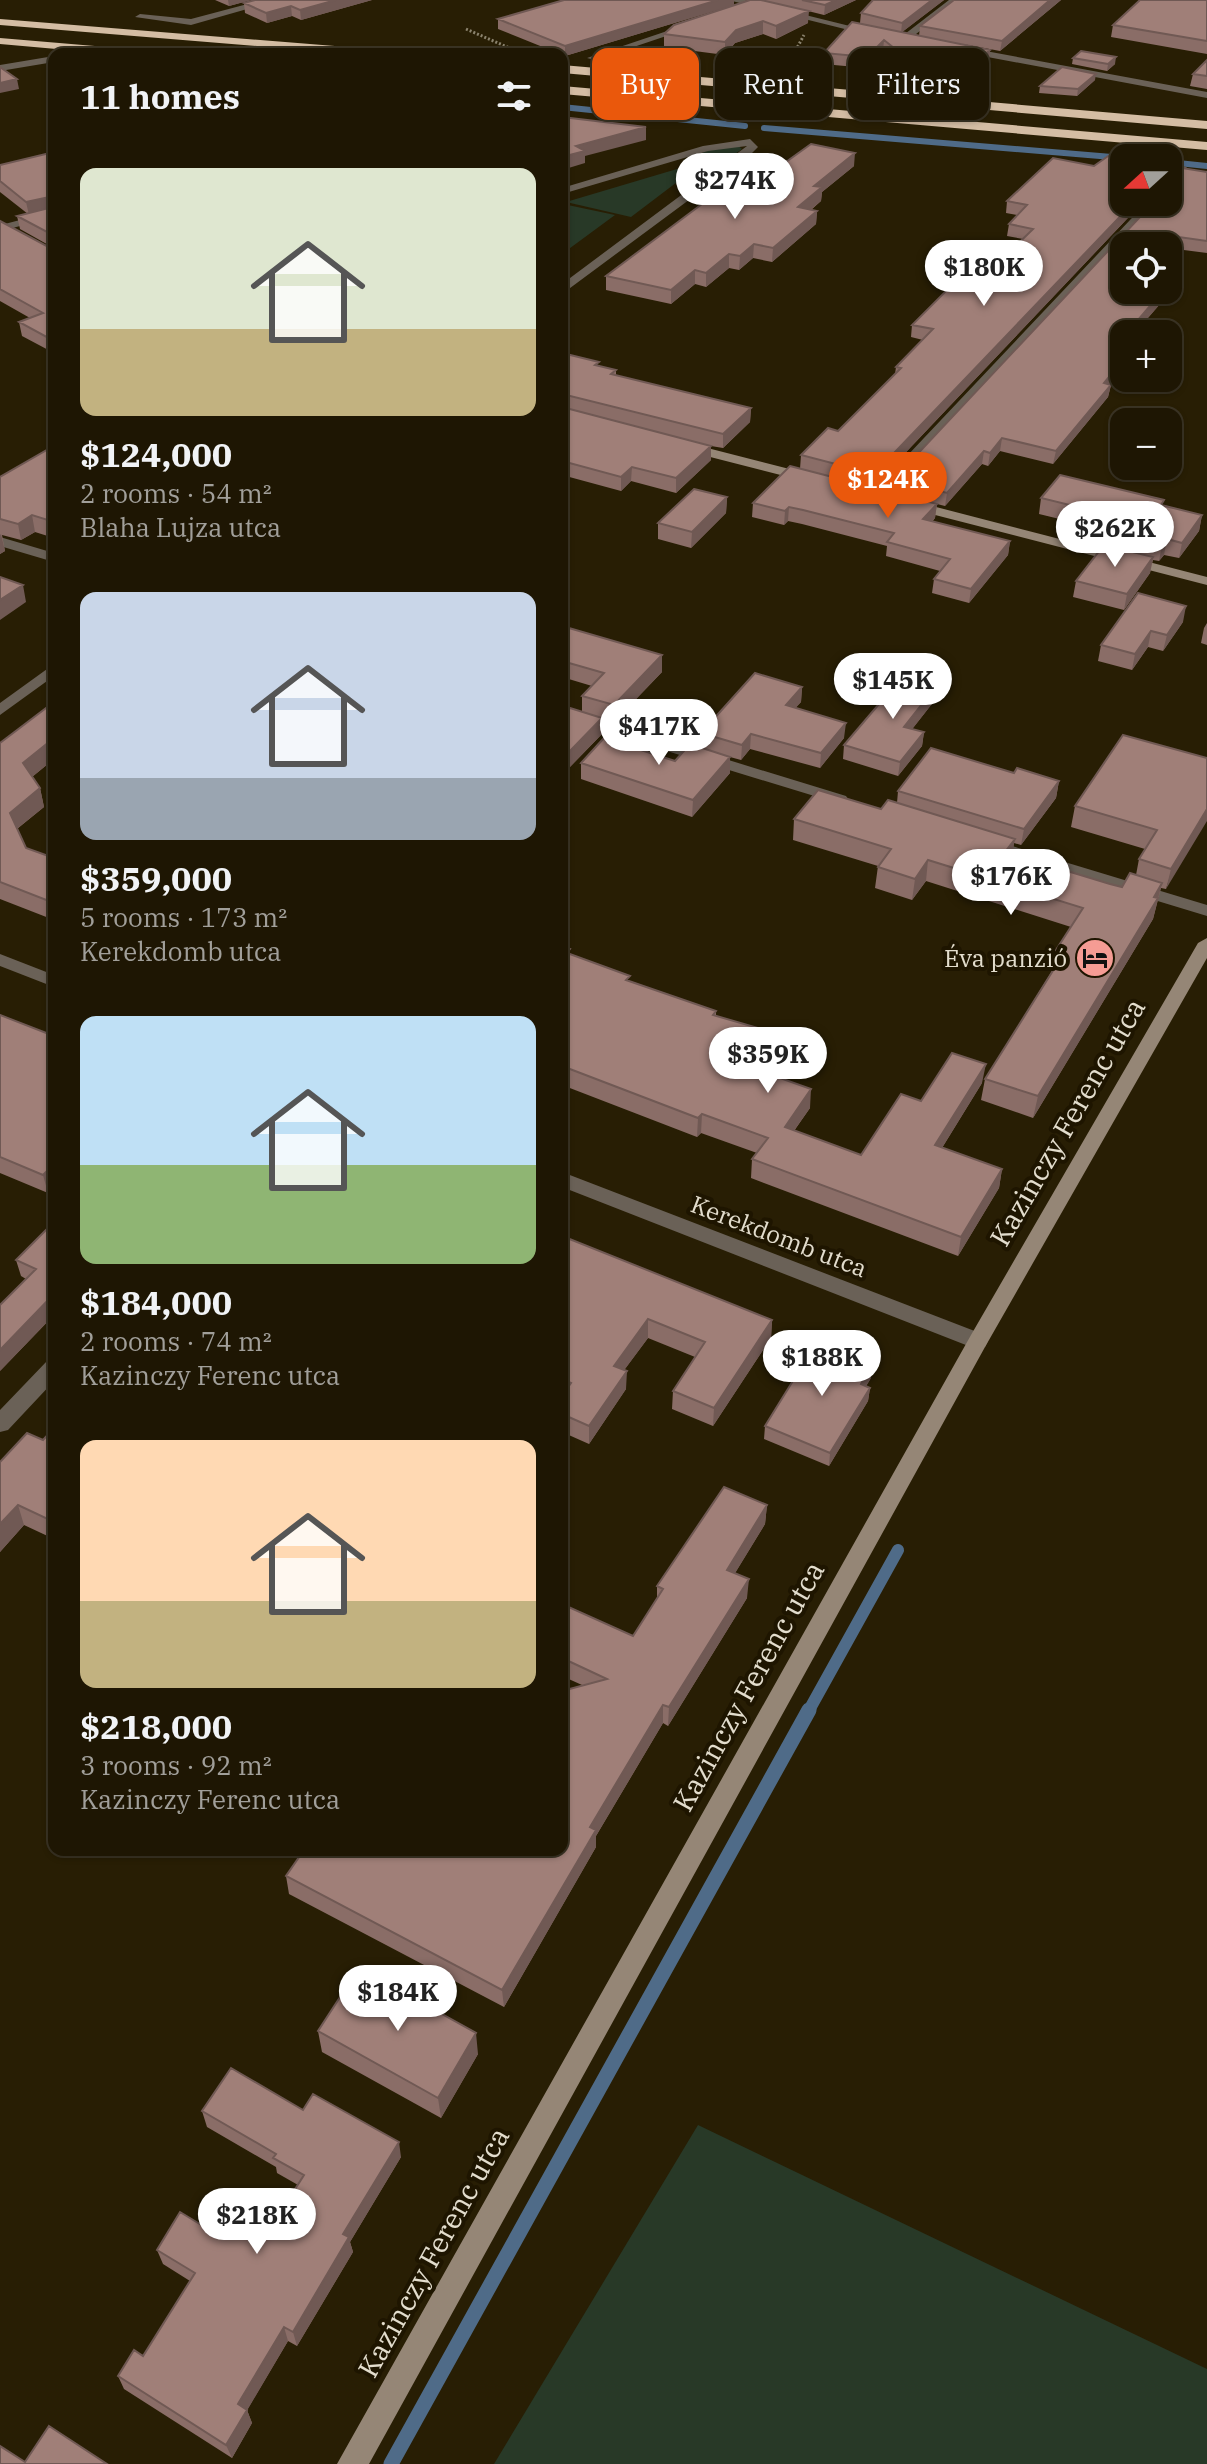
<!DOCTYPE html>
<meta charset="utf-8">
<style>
:root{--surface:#1e1603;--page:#261f0d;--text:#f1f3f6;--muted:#a19f9a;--line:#3c3525;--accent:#ea580c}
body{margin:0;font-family:"IBM Plex Serif",serif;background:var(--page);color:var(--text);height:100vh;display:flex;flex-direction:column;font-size:30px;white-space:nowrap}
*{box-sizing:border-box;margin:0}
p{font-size:26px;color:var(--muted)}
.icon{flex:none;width:44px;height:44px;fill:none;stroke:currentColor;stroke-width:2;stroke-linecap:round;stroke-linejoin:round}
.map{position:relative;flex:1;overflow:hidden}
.panel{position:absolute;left:48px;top:48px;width:520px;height:1808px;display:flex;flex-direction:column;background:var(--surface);border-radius:16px;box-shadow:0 2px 6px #0004,0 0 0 2px var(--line)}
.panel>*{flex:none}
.guide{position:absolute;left:592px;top:48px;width:494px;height:72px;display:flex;gap:16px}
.needle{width:52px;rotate:249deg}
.buttons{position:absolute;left:1110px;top:144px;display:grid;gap:16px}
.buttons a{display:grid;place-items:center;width:72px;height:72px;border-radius:16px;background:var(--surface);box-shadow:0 2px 6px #0004,0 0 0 2px var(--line);font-size:40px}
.price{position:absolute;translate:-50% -68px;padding:0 18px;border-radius:28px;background:#fff;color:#222;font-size:26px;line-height:52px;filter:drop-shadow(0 2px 4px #0008)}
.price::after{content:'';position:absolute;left:50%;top:48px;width:24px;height:18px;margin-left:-12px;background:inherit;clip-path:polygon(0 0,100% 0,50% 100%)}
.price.current{background:var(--accent);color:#fff}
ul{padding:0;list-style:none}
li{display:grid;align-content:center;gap:16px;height:424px;padding:0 32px}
li span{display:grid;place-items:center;height:248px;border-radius:16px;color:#555}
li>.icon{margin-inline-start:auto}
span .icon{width:144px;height:144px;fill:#fffc;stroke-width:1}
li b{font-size:34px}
h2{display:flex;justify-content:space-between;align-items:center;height:96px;padding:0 32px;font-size:34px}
.pill{padding:0 28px;border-radius:16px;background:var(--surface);box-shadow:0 2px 6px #0004,0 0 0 2px var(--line);font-size:28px;line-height:72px}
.pill.current{background:var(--accent);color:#fff}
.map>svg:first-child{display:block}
.green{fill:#283927}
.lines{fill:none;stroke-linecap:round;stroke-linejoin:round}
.stream-far2{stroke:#4f6b88;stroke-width:6}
.stream-far1{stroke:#4f6b88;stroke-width:12}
.stream{stroke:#4f6b88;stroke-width:15}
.path{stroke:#8b836e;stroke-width:3;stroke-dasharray:2 2;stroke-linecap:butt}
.street{fill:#6a6157;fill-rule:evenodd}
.secondary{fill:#958676;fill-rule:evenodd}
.highway{fill:#d4bda4;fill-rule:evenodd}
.wall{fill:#8a6d67}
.shaded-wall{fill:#705954}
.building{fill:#a07f78;stroke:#705954;stroke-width:2}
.labels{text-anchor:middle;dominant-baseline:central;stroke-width:8;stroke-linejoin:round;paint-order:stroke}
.poi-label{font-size:24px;fill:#e3ddcd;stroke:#1e1500;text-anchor:end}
.street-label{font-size:24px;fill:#e3ddcd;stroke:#1e1500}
.near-street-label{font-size:28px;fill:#e3ddcd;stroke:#1e1500}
</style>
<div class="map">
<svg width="1207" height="2464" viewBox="0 0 1207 2464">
<rect width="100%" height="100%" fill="#281e04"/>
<path class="green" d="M737 145 742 149 717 167 683 160 715 148Z
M677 169 689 173 631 217 566 202Z
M563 204 615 215 562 254Z
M698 2125 1207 2369V2464H494Z"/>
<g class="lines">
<path class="stream-far2" d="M562 107 745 126
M764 128 1124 158
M1168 162 1207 166"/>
<path class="stream-far1" d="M808 1712 898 1550"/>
<path class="stream" d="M391 2464 809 1710"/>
<path class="path" d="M466 29 514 50 537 54
M786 68 804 35"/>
<path class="street" d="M263 0H279L191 25 135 17 140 14 191 19Z
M728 0H745L878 33 873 36Z
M949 0H960L907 41H901V37Z
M685 25 693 27 595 60 587 58Z
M964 47 1207 92V98L961 52Z
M54 56V62L0 71V65Z
M750 139 758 147 751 154 562 294V284L747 146 708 151 562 194V188L703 146Z
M1178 165 1187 167 1168 189V179Z
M1147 202H1159L882 499H872V493Z
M54 211V217L5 230 0 228 1 225Z
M0 537 54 553V562L0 546Z
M54 664V676L0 715V703Z
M562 709 846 796 848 799 840 804 834 802 562 719Z
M989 839 1207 905V916L983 848 981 844Z
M0 954 54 975V987L0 966Z
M562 1172 985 1335 988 1341 985 1347H971L562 1187Z
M54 1359V1381L8 1430 0 1432V1410L47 1361Z"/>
<path class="secondary" d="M684 442 813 475 815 478 808 482 679 449 677 446Z
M909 500 1207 577V585L904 507V501Z
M1207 938V958L985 1347 369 2464H337L971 1335 1198 943Z"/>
<path class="highway" d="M0 19 397 51 403 54H354L0 25Z
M0 38 154 51 160 54H113L0 44Z
M562 65 1207 121V129L562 73Z
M562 86 1207 142V150L562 94Z"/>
</g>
<path class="wall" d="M215 0H251L229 6Z
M372 0 301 20 292 16 267 23 245 13 244 3Z
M561 0H734V5L565 56 498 29V19L562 1Z
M750 0H856L824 15 808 11V23L776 39 763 34 735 43 725 55 664 47V34Z
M873 0H944L902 32 919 36 920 26 954 0H1061L1000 51 963 44 990 50 989 61 975 73 926 64V62L913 66 898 63 883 51 867 68 823 64 824 53 860 23 861 13Z
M1207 0V54L1111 37 1113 25Z
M1073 58 1115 64 1107 71 1072 64Z
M1207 60V89L1190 86 1193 74Z
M1095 80 1077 96 1039 93 1040 86Z
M54 152V353L22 336 19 322 30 318 0 301V221L52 249V247L20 229 17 216 28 214 0 192V165Z
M854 166 822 192 821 201 811 210 817 211 816 224 772 262 753 258 739 270 729 268 706 287 695 284 671 304 606 290V276L727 193 779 167Z
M1207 172V253L1176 249 1168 258V246L1124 290 1162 292 1160 304 1134 334H1124L1108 397 1053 464 1000 451 988 466 982 464 945 506 937 504 935 518 932 522 1010 541 1008 555 969 603 932 593 934 579 940 571 886 556 887 546 802 524 788 521 784 525 752 517 753 503 892 492 894 479 1168 202 1170 180Z
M1007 201 1143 202 873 487 800 469 801 455 838 431 895 374 896 367 923 340 911 337 912 325 986 275 1023 239 1007 236 1009 224 1017 215 1006 213Z
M562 353 599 366 616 370V376L751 408 750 422 723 448 711 446V460L676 493 631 481 621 491 562 475Z
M54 447V538L35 532 21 540 2 535 5 551 0 554V477Z
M727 497 726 513 691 548 658 539V523Z
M1041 498 1163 505 1202 515 1199 531 1179 558 1164 555 1159 561 1153 560 1150 573 1124 610 1073 597 1076 581 1110 546 1113 532 1039 514Z
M1183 622 1163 651 1148 647 1132 670 1098 661 1101 645Z
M1207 623V645L1201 643 1204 628Z
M562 626 662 672 614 722 602 718V734L568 769 562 767V716L582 712V696L592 686 562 677Z
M802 687 801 702 795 708 844 738 820 768 750 749 741 760 730 757V773L692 817 581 779V763L675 761 701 748V733Z
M935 700 912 729 924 732 922 746 898 776 843 759 844 745Z
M54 702V759L32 777 40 788 44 807 17 829 26 848 54 858V920L0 899V743Z
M1207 758 1166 889 1161 888 1153 919 1033 1118 981 1100 985 1079 1052 971 1056 950 1071 927 926 881 912 900 875 888 878 866 793 840 794 819 881 809 897 803 898 791 1014 773 1059 781 1056 798 1021 845 1014 843 1012 854 1110 884 1122 887 1136 875 1139 859 1145 849 1071 827 1075 806Z
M562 946 570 954 630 981 716 1011V1016L787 1063 777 1076 810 1108 794 1131 861 1155 921 1101 982 1083 942 1148 1002 1169 999 1188 958 1256 751 1178 752 1159 757 1153 701 1133 697 1137 562 1085Z
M0 1015 54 1036V1187L48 1193 0 1173Z
M54 1222V1315L0 1371 26 1279 21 1276 16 1260Z
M562 1236 772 1320 771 1338 713 1426 672 1409 673 1391 695 1357 648 1338 624 1370 626 1389 589 1444 562 1432Z
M871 1378 866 1386 870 1388 868 1401 829 1466 764 1439 765 1426Z
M54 1428V1539L24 1525 0 1552V1462L43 1440Z
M767 1505 765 1524 735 1573 747 1598 668 1726 663 1723 596 1836V1847L504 2007 289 1894 286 1876 562 1850 582 1685 562 1676V1604L633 1636 657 1598V1586Z
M318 2031 478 2054 441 2118 322 2052Z
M303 2110 401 2157 350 2242 353 2252 297 2346 288 2341 247 2410 252 2423 232 2458 124 2389 118 2376 143 2356 190 2281 163 2264 157 2250 223 2238 262 2241 298 2185 277 2173 276 2167 207 2127 202 2111Z"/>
<path class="shaded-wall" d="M228 0H251L229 6Z
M336 0H372L301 20 300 10Z
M718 0H734V5L565 56V46Z
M836 0H856L824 15 825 5Z
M932 0H944L901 33 902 23Z
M1050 0H1061L1000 51 1002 41Z
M291 6 292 16 267 23 266 13Z
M809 11 808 23 776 39V26Z
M763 21V34L735 43 725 55V42L736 30Z
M884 40 883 51 867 68V57Z
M931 49 927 52 926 62 913 66 914 55Z
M990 50 989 61 975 73 976 62Z
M1116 57 1115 64 1107 71 1108 64Z
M1096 74 1095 80 1077 96 1078 89Z
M17 79 19 89 0 93V83Z
M646 127V140L585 156V163L562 170V157L576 146Z
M855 153 854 166 822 192 821 201 797 221 798 207 814 186Z
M54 196V209L29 215 26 202Z
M1134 202H1143L873 487 874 474Z
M817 211 816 224 772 262 773 248Z
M1179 237 1176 249 1168 258V249Z
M754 244 753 258 739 270 740 256Z
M729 254V268L706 287V273Z
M695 270V284L671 304V290Z
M1162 292 1160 304 1134 334H1126Z
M1124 359V369L1111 385 1108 397 1053 464 1056 451 1104 383Z
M751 408 750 422 723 448V434Z
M1002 438 1000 451 988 466 990 453Z
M711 446V460L676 493V478Z
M984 451 982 464 945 506 947 493Z
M632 467 631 481 621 491V477Z
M727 497 726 513 691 548 692 532Z
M937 504 935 518 921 533 923 519Z
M789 507 788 521 784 525 785 511Z
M32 515 35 532 21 540 18 524Z
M1202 515 1199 531 1179 558 1182 543Z
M1 534 5 551 0 554V535Z
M1167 539 1164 555 1159 561 1162 545Z
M1010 541 1008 555 969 603 971 589Z
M1153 557 1150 573 1124 610 1127 594Z
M23 585 26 602 0 620V600Z
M1186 606 1183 622 1163 651 1167 635Z
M1151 631 1148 647 1132 670 1135 654Z
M662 655V672L614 722V705Z
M937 685 935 700 903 741 904 727Z
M802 687 801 702 785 720 786 705Z
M602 718V734L568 769V753Z
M846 723 844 738 820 768 821 753Z
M924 732 922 746 898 776 900 762Z
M751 734 750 749 741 760 742 745Z
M54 738V759L27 781 23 763Z
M730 757V773L692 817 693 800Z
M1059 781 1056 798 1021 845 1024 829Z
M40 788 44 807 14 831 10 813Z
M1207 809V821L1166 889 1171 869Z
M1015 839 1011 859 1005 852Z
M928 860 926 881 912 900 915 879Z
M1162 883 1153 919 1033 1118 1038 1096Z
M789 1044 787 1063 765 1092 766 1073Z
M986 1064 982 1083 932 1164 935 1145Z
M811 1089 810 1108 783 1146 785 1127Z
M702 1114 701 1133 697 1137 698 1118Z
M54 1164V1187L48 1193 43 1175Z
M1002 1169 999 1188 958 1256 961 1237Z
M54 1294V1315L0 1371V1350Z
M648 1319V1338L614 1384V1366Z
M772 1320 771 1338 713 1426 714 1408Z
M873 1364 871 1378 859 1398 861 1384Z
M627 1371 626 1389 589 1444V1426Z
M870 1388 868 1401 829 1466 830 1453Z
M18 1505 24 1525 0 1552V1524Z
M767 1505 765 1524 726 1588 727 1570Z
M749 1579 747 1598 668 1726 669 1707Z
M663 1705V1723L596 1836V1847L504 2007 502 1990 590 1827Z
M476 2033 478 2054 441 2118 438 2098Z
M399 2142 401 2157 350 2242 353 2252 297 2346 293 2332 343 2234Z
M284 2327 288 2341 245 2414 247 2410 252 2423 232 2458 226 2445 238 2404Z"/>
<path class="building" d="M255 0H336L300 10 291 6 266 13 244 3Z
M564 0H718L565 46 498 19Z
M750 0H761L809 11 776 26 763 21 736 30 725 42 664 34 674 25Z
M802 0H836L825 5Z
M873 0H932L902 23 861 13Z
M954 0H1050L1002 41 920 26Z
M1140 0H1207V41L1113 25Z
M852 22 990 50 976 62 927 52 931 49 914 55 899 52 884 40 867 57 824 53Z
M1081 51 1116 57 1108 64 1073 58Z
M1207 60V76L1193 74Z
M0 67 17 79 0 83Z
M1062 67 1096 74 1078 89 1040 86Z
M562 117 646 127 576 146 585 151 562 157Z
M811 144 855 153 814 186 822 187 798 207 817 211 773 248 754 244 740 256 729 254 706 273 695 270 671 290 606 276 718 192 727 193 767 165 779 167Z
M54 152V341L19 322 43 313 0 289V221L52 249 53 235 17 216 53 207 54 196 26 202 0 181V165Z
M1111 154 1131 158H1124V202H1134L874 474 801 455 828 428 838 431 901 368 896 367 933 329 912 325 966 271 986 275 1033 229 1009 224 1027 205 1007 201 1053 158 1094 166Z
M1168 165 1170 180 1182 168 1207 172V241L1179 237 1168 249V246H1124V290H1152L1162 292 1126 334H1124V359L1104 383 1111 385 1056 451 1002 438 990 453 984 451 947 493 894 479 1154 202H1168Z
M562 353 599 362 595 365 616 370 611 374 751 408 723 434 562 394Z
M562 407 711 446 676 478 632 467 621 477 562 461Z
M52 447H54V522L32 515 18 524 0 519V477Z
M790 466 937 504 923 519 1010 541 971 589 934 579 950 559 887 542 894 533 803 510 789 507 785 511 753 503Z
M1060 475 1164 500 1161 505 1202 515 1182 543 1167 539 1162 545 1112 533 1123 518 1041 498Z
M694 489 727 497 692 532 658 523Z
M1104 545 1153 557 1127 594 1076 581Z
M0 577 23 585 0 600Z
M1138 593 1186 606 1167 635 1151 631 1135 654 1101 645Z
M562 626 662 655 614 705 582 696 604 673 562 661Z
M755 673 802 687 786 705 846 723 821 753 751 734 742 745 701 733Z
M903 676 937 685 904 727 924 732 900 762 844 745Z
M54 702V738L23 763 40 788 10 813 26 848 54 858V903L0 882V743Z
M570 708 602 718 568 753 562 751V716Z
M1123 735 1207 758V809L1171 869 1139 859 1157 830 1075 806Z
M604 738 675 761 690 744 730 757 693 800 581 763Z
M931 748 1014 773 1017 768 1059 781 1024 829 898 791Z
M818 790 881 809 888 800 1015 839 1005 852 1110 884 1122 887 1130 873 1162 883 1154 897 1158 898 1038 1096 985 1079 1064 953 1056 950 1083 908 928 860 915 879 878 867 891 849 794 819Z
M562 946 570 949 567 953 630 976 626 980 716 1011 713 1015 772 1032 789 1044 766 1073 811 1089 785 1127 861 1155 901 1094 921 1101 952 1053 986 1064 935 1145 1002 1169 961 1237 752 1159 768 1138 702 1114 698 1118 562 1066Z
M0 1015 54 1036V1164L43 1175 0 1157Z
M54 1222V1294L0 1350V1305L36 1269 16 1260Z
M562 1236 772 1320 714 1408 673 1391 705 1342 648 1319 614 1366 627 1371 589 1426 562 1414V1396L571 1383 562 1379Z
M817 1342 873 1364 861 1384 870 1388 830 1453 765 1426Z
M54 1428V1522L18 1505 0 1524V1462L27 1433 43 1440Z
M724 1487 767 1505 727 1570 749 1579 669 1707 663 1705 590 1827 596 1830 502 1990 286 1876 304 1850H562V1691L607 1679 562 1658V1604L633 1636 663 1589 657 1586Z
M359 1968 476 2033 438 2098 318 2031Z
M231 2068 303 2110 313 2094 399 2142 343 2234 349 2237 293 2332 284 2327 238 2404 247 2410 226 2445 118 2376 134 2350 143 2356 195 2273 157 2250 180 2212 223 2238 232 2223 262 2241 304 2175 273 2158 276 2154 202 2111Z
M49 2426 107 2464H0V2446L25 2462Z"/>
<defs>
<g id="hotel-disc" transform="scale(2)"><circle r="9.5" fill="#f59c94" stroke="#1e1500"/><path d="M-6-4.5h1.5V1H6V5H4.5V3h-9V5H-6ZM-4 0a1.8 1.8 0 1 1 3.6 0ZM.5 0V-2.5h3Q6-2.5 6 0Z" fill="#111"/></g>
</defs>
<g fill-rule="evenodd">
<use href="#hotel-disc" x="1095" y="958"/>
</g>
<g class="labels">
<g class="poi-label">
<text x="1067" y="958">Éva panzió</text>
</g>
<g class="street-label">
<text transform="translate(779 1236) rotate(21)">Kerekdomb utca</text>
</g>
<g class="near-street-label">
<text transform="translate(1067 1122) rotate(-60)">Kazinczy Ferenc utca</text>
<text transform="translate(748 1686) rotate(-61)">Kazinczy Ferenc utca</text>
<text transform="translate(433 2252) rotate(-61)">Kazinczy Ferenc utca</text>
</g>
</g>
</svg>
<div class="buttons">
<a><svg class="needle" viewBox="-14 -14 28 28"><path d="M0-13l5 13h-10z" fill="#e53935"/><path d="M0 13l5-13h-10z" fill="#a19f9a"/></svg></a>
<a><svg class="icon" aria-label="locate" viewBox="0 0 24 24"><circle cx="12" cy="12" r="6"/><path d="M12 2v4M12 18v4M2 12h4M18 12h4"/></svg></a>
<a>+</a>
<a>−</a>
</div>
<b class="price" style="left:735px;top:221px">$274K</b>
<b class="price" style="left:984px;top:308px">$180K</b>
<b class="price current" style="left:888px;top:520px">$124K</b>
<b class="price" style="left:1115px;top:569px">$262K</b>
<b class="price" style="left:893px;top:721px">$145K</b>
<b class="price" style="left:659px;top:767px">$417K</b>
<b class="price" style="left:1011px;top:917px">$176K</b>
<b class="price" style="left:768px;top:1095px">$359K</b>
<b class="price" style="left:822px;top:1398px">$188K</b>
<b class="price" style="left:398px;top:2033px">$184K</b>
<b class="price" style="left:257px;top:2256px">$218K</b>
<div class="guide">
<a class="pill current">Buy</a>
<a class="pill">Rent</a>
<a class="pill">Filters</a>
</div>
<section class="panel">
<h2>11 homes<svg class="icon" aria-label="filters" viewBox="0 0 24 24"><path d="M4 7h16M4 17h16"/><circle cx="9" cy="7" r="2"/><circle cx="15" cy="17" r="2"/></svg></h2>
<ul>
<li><span style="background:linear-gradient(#dfe7d0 65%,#c2b280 0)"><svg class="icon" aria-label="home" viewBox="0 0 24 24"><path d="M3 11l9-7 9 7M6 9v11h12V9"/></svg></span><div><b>$124,000</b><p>2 rooms · 54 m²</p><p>Blaha Lujza utca</p></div></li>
<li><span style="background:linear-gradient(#c9d6e8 75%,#9aa5b1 0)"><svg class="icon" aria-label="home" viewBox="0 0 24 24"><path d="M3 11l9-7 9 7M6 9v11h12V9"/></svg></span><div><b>$359,000</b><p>5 rooms · 173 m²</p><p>Kerekdomb utca</p></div></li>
<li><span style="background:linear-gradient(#bfe0f5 60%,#8fb573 0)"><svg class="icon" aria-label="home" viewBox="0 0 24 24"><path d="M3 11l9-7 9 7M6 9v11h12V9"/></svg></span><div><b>$184,000</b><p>2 rooms · 74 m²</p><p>Kazinczy Ferenc utca</p></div></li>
<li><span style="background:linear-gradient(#ffd9b3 65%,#c2b280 0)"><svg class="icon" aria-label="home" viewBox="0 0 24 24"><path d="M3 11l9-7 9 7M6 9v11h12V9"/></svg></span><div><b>$218,000</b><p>3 rooms · 92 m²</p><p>Kazinczy Ferenc utca</p></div></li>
</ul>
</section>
</div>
